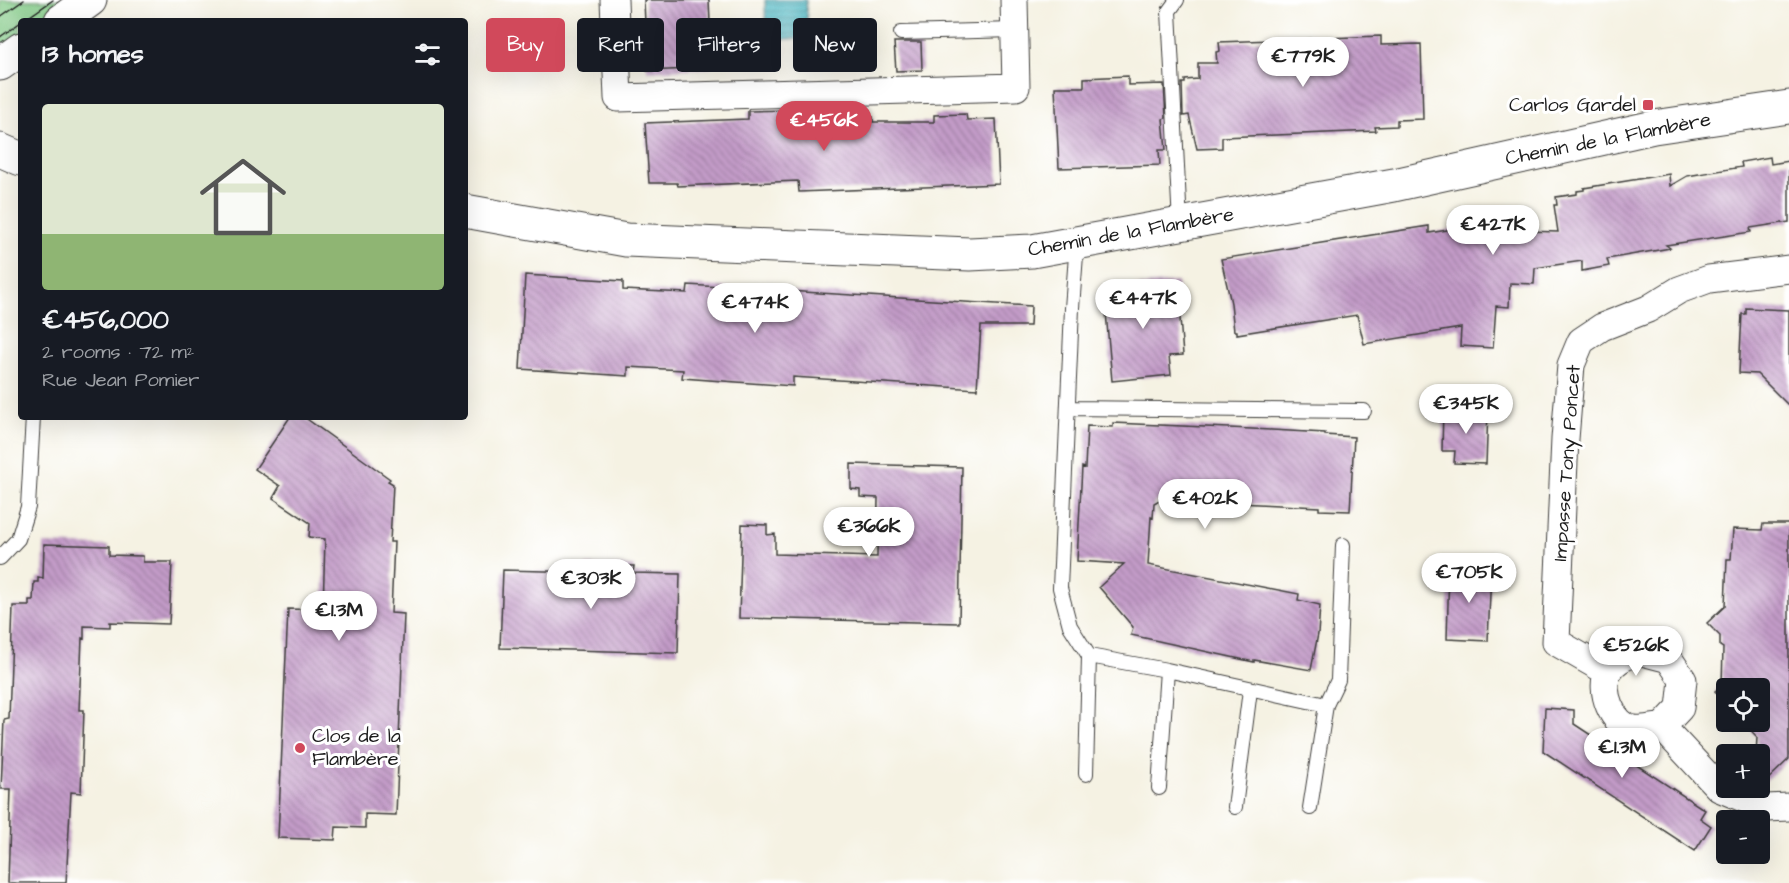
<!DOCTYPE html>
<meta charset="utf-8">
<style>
:root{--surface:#171b24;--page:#242831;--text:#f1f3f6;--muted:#9ea1a6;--accent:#d1495b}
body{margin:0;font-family:"Architects Daughter",sans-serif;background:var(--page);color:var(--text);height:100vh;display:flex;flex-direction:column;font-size:22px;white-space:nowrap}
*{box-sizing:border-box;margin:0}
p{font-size:20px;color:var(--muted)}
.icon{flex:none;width:33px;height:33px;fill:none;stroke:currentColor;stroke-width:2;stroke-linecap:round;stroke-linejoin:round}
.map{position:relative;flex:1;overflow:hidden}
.side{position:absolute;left:18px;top:18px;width:450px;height:402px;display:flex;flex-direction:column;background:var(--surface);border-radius:6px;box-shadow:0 6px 24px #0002}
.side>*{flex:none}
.hud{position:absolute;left:486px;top:18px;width:570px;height:54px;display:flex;gap:12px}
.controls{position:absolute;left:1716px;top:678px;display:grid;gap:12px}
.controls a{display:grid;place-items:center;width:54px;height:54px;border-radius:6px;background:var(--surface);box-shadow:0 6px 24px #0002;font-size:30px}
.price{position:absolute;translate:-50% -51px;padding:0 14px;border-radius:21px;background:#fff;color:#222;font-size:20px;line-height:39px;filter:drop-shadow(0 2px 3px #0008)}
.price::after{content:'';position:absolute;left:50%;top:36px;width:18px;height:14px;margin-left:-9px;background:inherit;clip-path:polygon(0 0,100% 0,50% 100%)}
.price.active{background:var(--accent);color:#fff}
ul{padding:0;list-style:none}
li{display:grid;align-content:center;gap:12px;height:318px;padding:0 24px}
li span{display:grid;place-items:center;height:186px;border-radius:6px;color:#555}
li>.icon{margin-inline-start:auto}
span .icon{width:108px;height:108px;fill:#fffc;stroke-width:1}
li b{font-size:26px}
h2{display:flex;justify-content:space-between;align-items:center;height:72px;padding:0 24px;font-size:26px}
.chip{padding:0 21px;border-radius:6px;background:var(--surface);box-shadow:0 6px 24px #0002;font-size:21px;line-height:54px}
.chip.active{background:var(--accent);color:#fff}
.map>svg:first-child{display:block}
.grass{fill:#81c985;stroke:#4e7250;stroke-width:1.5}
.water{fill:url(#water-rules);stroke:#326a70;stroke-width:1.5}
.building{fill:url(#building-back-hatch)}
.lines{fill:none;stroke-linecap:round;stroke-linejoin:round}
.lane-casing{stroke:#3d3c3a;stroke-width:16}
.street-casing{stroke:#3d3c3a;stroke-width:29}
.secondary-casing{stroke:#3d3c3a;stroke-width:35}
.lane{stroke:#fff;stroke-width:14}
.street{stroke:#fff;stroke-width:27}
.secondary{stroke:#fff;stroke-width:33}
.tram{stroke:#1c1c1c;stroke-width:1.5}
.poi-dot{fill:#d1495b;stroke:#fff;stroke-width:2}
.labels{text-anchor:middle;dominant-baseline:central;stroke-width:6;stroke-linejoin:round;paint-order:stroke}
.poi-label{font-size:20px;fill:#1c1c1c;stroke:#fff;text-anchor:end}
.street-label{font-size:20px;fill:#1c1c1c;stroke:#fff}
</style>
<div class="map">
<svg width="1789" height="883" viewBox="0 0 1789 883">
<defs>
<pattern id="water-rules" width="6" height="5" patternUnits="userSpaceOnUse" patternTransform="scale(1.5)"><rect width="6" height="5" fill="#49b7c3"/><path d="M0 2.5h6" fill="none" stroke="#3c949e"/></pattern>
<pattern id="building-back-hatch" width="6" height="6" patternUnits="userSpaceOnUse" patternTransform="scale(1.5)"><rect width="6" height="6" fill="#c39bc8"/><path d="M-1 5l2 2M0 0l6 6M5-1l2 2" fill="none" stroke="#9e7ea2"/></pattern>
</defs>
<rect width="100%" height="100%" fill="#fff"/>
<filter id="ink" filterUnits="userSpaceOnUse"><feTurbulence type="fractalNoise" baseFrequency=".0167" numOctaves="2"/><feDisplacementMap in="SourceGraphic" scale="12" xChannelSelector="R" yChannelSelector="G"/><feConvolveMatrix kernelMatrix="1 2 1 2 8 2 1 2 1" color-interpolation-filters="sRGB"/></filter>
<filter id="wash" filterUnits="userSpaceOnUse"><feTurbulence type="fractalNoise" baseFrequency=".008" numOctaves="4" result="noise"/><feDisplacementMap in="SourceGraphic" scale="24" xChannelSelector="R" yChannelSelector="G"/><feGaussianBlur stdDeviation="1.35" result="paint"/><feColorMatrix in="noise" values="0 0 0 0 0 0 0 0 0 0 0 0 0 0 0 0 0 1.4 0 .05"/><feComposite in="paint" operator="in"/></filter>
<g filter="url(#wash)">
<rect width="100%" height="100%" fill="#f5f2e3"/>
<path class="grass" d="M2 0H76L47 21H21V40L0 54V1Z"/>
<path class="water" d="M765 0H806L808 38 766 40Z"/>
<g id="blocks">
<path class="building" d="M644 0H709L712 68 647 71Z
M1381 36V45L1421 44 1423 119 1397 120V126L1375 127 1376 131 1222 137V148L1197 149 1189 115 1183 116 1182 83H1185V80L1198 79V63H1217L1216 52 1220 51 1219 42Z
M894 42H921L922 70 896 71Z
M1128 76V85L1164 84 1166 118 1163 119 1166 150H1159L1160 165 1059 168 1055 87H1084V78Z
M794 110V113H798V120L873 117V122H934V115L966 114 967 120 996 119 999 184 799 192 798 181 678 186 677 183H649L645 123 748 119V111Z
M1770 157 1771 164 1789 161V222L1750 228 1751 232 1666 245 1670 248 1607 259 1609 266 1582 271V261L1535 268 1534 284 1510 283 1509 307 1496 306 1493 348 1460 346 1461 328 1364 344 1357 315 1237 334V331H1234L1231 303 1221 259 1429 226V233L1453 229 1558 232 1554 205H1557L1556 197 1577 194V191L1584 190V188L1669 174 1670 186 1687 176 1742 167 1741 162Z
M525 275 623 281V290L687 293 688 285 1031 306 1030 326H981L977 389 793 377V386L682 378 683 370 628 367V376L520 369Z
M1177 282 1183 355 1169 356 1171 375 1112 381 1104 289Z
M1746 308 1789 310V406L1757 374 1739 373 1742 314H1746Z
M1443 409 1488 411 1486 464 1454 463 1455 451H1442Z
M290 417H304L390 479 388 481 393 484 390 542H394L391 613 404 614 396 815 365 814V828L336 827 335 840 278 838 288 609 323 610 325 539 309 537 310 523 273 498 280 486 255 469Z
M1113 423 1252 429 1325 433V435L1354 437 1350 511 1319 510V507L1217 502 1218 494 1174 492 1154 503 1153 518 1151 517 1148 565 1299 594 1298 600 1320 605 1318 634 1311 670 1254 660V662L1131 635 1133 627 1099 587 1124 564 1077 561 1082 467 1085 468 1087 426 1113 427Z
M851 464 962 467 959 623 739 618 742 524 767 525V535L775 534V554L877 557 878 498 860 497V490L851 489Z
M1763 524H1789V759L1760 787V754H1756L1757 737 1743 722H1760V688H1726V704L1715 691 1722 685 1723 648 1720 646V636L1707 623 1725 606 1727 559H1731L1733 529 1762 530Z
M44 544 109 546V555L143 556V562H172L169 624 110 622V627L84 626V639L82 638 79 710H84L81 793 71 792 66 883H8L11 789H1L4 720 9 719 13 606H29V600H33L34 582H38V577L43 578Z
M586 565 634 566 633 573 680 574 678 653 500 648 503 570 586 572Z
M1449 568 1491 570 1488 641 1447 639Z
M1545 708 1574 710V724L1705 810 1700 818 1711 826 1695 851 1543 751Z"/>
</g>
</g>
<g filter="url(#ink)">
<use href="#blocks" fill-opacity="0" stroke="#3d3c3a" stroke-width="1.5"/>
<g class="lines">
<g class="lane-casing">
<path id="lane" d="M1177 0 1169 11 1180 224
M901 33 1015 30
M1077 242 1072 308 1060 588 1070 626 1089 656 1086 774
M1068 408 1364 411
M0 558 18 539 28 507 33 417
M1089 656 1167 670 1326 705
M1159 788 1167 670
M1235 807 1250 690
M1310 808 1326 705 1338 680 1343 545"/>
</g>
<g class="street-casing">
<path id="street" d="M614 0 618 98 1016 87 1014 0
M1638 651 1669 659 1683 680 1680 708 1662 727C1653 727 1643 730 1634 729 1612 726 1599 690 1608 672 1614 660 1627 656 1638 651Z
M1608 672 1556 642 1565 439 1571 365 1581 341 1602 327 1648 309 1679 290 1709 279 1789 269
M1662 727 1719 788 1767 808 1789 807"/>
</g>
<g class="secondary-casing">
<path id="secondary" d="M61 21 90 0
M0 64 21 49
M0 150 21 159
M465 211 626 240 970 254 1032 251 1394 185 1654 127 1789 107"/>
</g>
<use href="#lane" class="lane"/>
<use href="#street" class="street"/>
<use href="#secondary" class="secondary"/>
<path class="tram" d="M0 17 24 0
M23 21 53 0
M0 37 21 22"/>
</g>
</g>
<g class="poi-dot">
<rect x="1642" y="99" width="12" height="12" rx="3"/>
<circle cx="300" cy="748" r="6"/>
</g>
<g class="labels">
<g class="poi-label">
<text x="1636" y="105">Carlos Gardel</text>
<text x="312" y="736" text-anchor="start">Clos de la<tspan x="312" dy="23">Flambère</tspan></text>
</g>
<g class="street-label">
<text transform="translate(1608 139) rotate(-11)">Chemin de la Flambère</text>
<text transform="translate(1131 232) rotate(-10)">Chemin de la Flambère</text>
<text transform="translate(1567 463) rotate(-86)">Impasse Tony Poncet</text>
</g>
</g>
</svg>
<div class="controls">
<a><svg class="icon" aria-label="locate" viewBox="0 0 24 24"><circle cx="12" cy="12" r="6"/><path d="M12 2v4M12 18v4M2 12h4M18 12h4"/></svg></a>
<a>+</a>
<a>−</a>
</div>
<b class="price" style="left:1303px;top:88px">€779K</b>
<b class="price active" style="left:824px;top:152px">€456K</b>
<b class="price" style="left:1493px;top:256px">€427K</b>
<b class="price" style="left:1143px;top:330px">€447K</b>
<b class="price" style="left:755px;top:334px">€474K</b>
<b class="price" style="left:1466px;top:435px">€345K</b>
<b class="price" style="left:1205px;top:530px">€402K</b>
<b class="price" style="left:869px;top:558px">€366K</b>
<b class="price" style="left:1469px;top:604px">€705K</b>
<b class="price" style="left:591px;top:610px">€303K</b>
<b class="price" style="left:339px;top:642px">€1.3M</b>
<b class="price" style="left:1636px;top:677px">€526K</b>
<b class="price" style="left:1622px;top:779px">€1.3M</b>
<div class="hud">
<a class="chip active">Buy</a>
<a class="chip">Rent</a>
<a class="chip">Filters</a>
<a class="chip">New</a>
</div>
<section class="side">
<h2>13 homes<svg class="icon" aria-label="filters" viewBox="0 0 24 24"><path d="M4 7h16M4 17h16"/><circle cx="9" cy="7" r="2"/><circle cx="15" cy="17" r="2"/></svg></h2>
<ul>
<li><span style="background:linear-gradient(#dfe7d0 70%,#8fb573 0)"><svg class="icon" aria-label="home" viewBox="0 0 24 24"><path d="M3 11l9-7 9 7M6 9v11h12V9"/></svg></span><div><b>€456,000</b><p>2 rooms · 72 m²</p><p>Rue Jean Pomier</p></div></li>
</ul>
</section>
</div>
